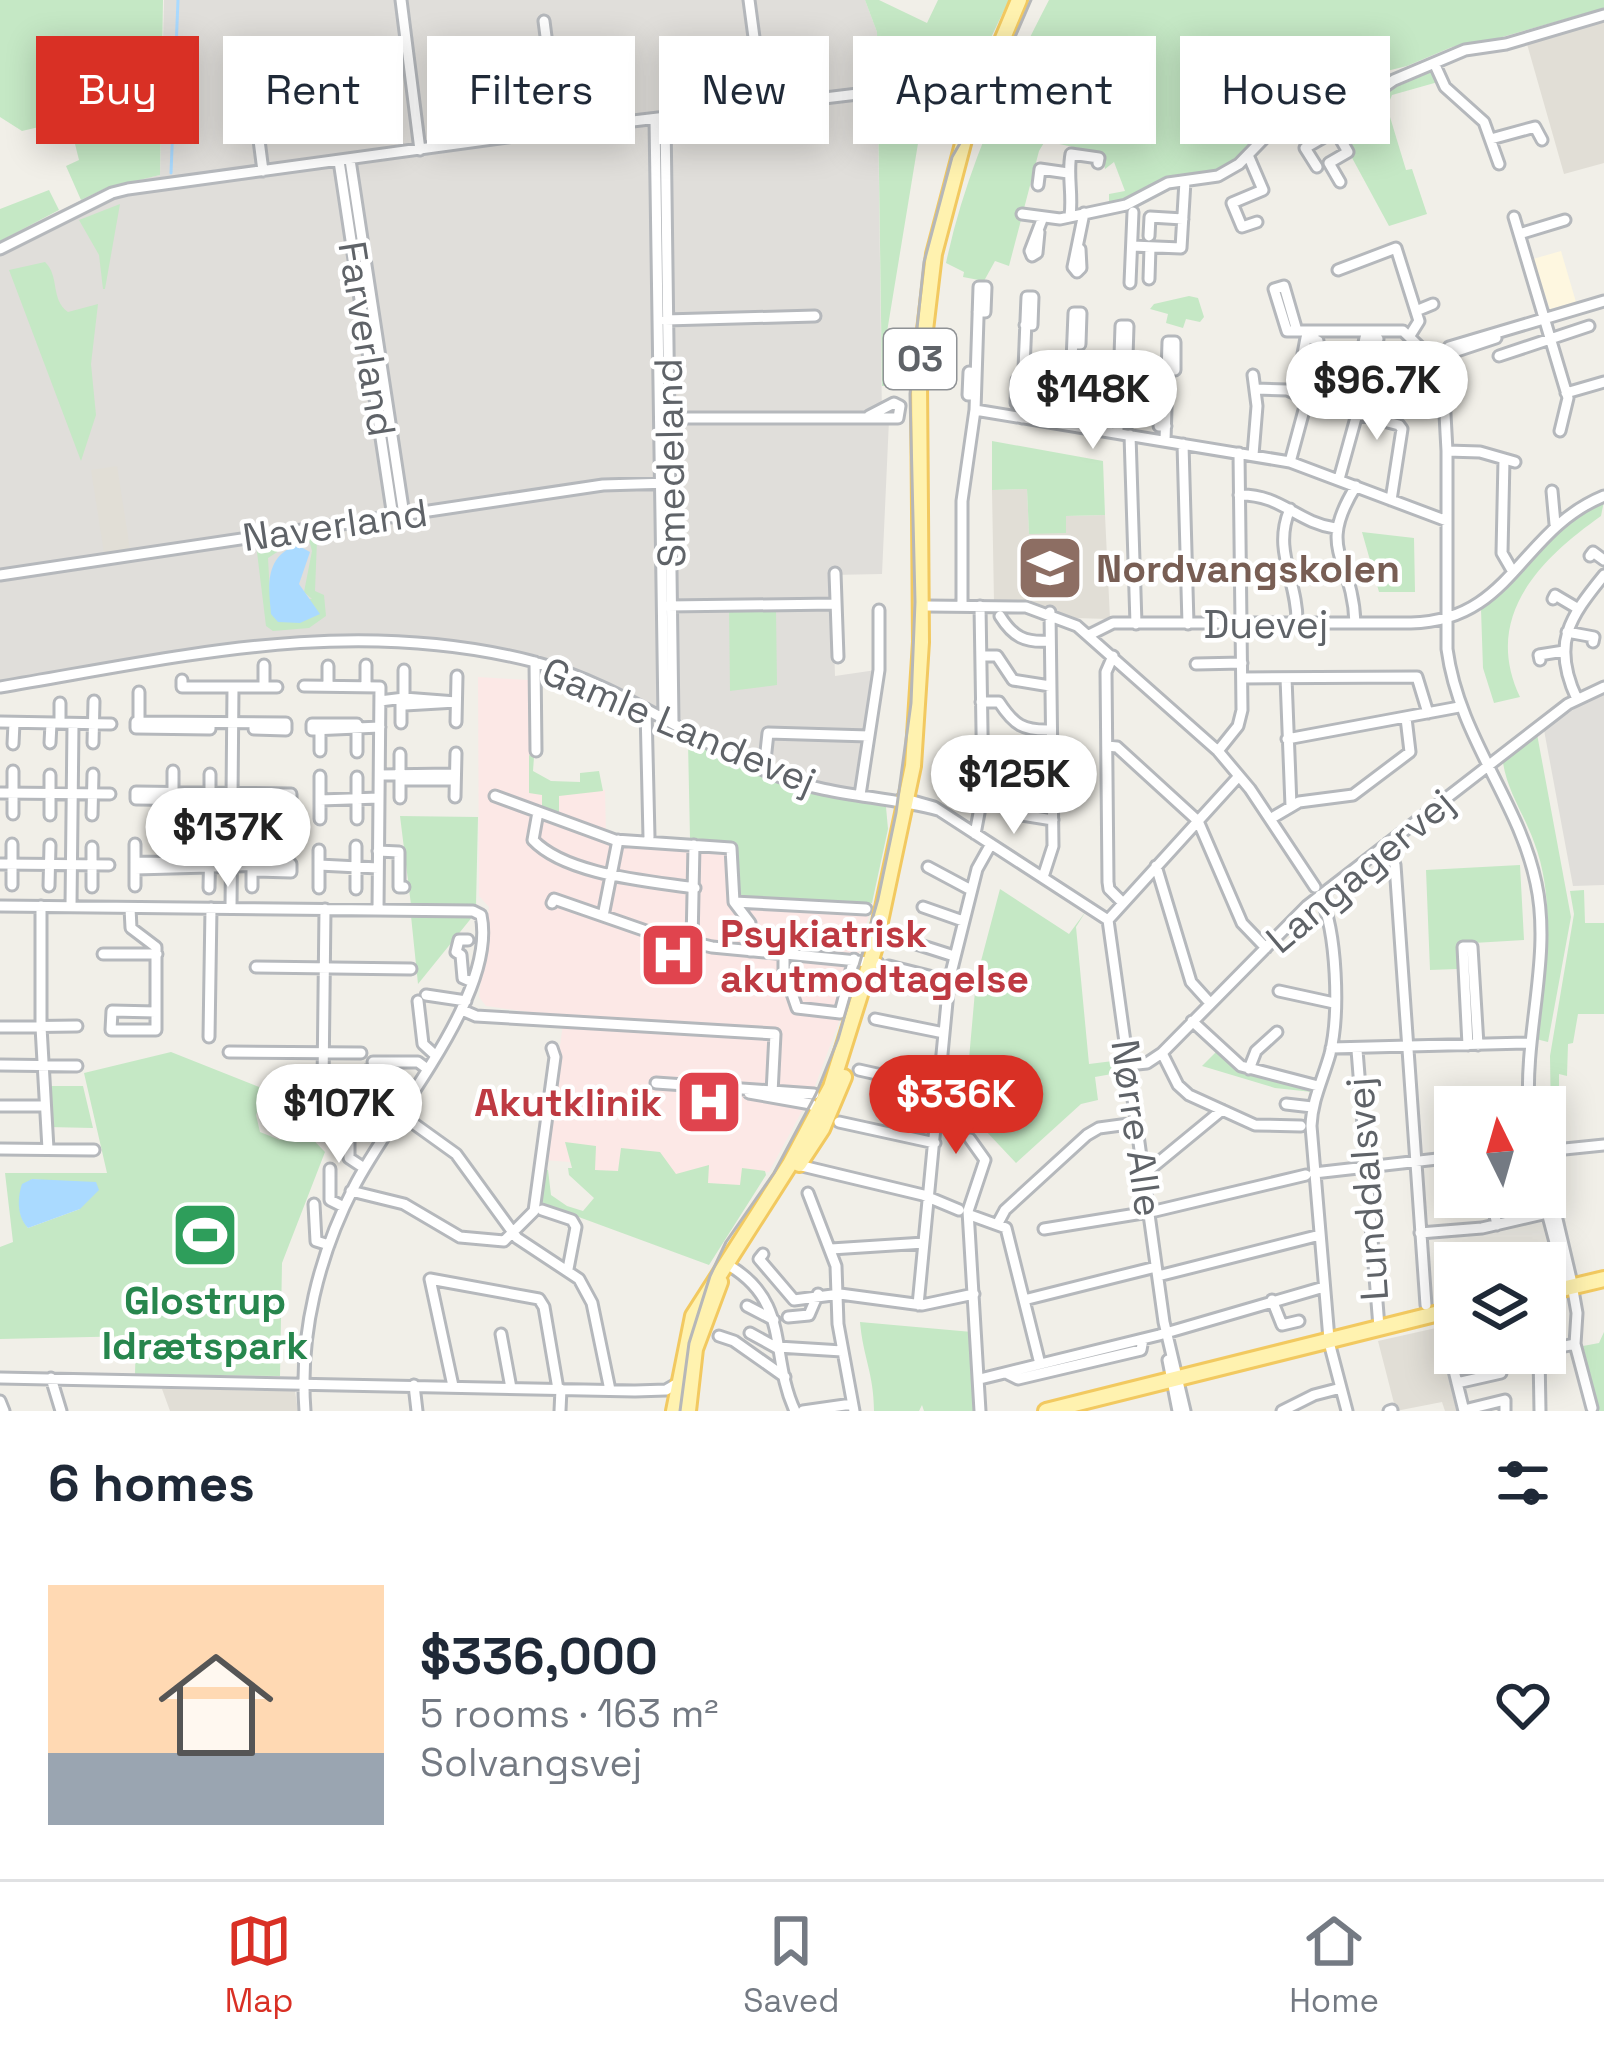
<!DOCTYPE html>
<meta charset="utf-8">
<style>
:root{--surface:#fff;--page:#f2f2f3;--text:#1f2937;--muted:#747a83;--line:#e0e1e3;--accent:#d93025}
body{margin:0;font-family:"Space Grotesk",sans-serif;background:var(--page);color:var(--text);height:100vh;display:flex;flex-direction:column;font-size:45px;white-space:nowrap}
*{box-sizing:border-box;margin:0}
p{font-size:39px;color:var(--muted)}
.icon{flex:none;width:66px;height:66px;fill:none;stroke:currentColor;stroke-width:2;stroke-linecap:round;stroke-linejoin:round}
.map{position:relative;height:1411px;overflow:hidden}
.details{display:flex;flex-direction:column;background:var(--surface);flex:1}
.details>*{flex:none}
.guide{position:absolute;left:36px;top:36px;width:1533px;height:108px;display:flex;gap:24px}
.needle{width:78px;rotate:355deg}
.buttons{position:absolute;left:1434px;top:1086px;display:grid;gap:24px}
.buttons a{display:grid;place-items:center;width:132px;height:132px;border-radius:0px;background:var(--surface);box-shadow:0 6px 30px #0003;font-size:60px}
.price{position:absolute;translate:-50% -102px;padding:0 27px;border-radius:42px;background:#fff;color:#222;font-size:39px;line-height:78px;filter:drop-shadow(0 3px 6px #0008)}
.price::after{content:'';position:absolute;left:50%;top:72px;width:36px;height:27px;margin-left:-18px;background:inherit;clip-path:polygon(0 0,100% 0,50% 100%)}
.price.active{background:var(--accent);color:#fff}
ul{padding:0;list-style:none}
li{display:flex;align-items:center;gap:36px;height:300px;padding:0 48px}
li span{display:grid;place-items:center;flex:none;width:336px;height:240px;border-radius:0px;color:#555}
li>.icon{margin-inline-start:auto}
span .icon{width:144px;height:144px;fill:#fffc;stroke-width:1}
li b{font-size:51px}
h2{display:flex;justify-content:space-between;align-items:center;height:144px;padding:0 48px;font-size:51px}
.pill{padding:0 42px;border-radius:0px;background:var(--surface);box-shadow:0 6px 30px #0003;font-size:42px;line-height:108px}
.pill.active{background:var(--accent);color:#fff}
.tab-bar{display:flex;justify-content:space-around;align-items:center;height:168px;border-top:3px solid var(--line);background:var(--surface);font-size:33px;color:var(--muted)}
.tab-bar a{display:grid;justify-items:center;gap:6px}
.tab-bar .active{color:var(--accent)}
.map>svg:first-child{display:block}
.commercial{fill:#fef7e0}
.industrial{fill:#e0deda}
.education{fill:#e1ded6}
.medical{fill:#fce8e6}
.green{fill:#c5e8c5;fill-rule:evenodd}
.water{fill:#aadaff}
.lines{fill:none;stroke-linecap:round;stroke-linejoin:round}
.stream{stroke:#aadaff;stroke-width:3}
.minor-casing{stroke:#b5b8bc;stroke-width:15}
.major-casing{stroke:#f2c960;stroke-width:20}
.minor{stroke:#fff;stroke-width:9}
.major{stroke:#fff2af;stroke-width:14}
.tram{stroke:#b6b7b8;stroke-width:3}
.labels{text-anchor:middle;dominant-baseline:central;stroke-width:9;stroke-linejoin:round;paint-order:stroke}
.shield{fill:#fff;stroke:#8f9295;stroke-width:3}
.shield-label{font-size:36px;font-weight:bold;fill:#5f6368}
.street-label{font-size:39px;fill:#5f6368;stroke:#fff}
.education-label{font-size:39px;font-weight:bold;fill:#785e54;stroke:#fff;text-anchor:start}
.health-label{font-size:39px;font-weight:bold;fill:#be3a42;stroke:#fff;text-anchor:start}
.leisure-label{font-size:39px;font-weight:bold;fill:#27864d;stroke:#fff}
</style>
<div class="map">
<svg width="1604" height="1411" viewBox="0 0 1604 1411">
<rect width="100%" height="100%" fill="#f1efe8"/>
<path class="commercial" d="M1561 251 1576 302 1550 309 1533 259Z"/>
<path class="industrial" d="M164 0H865L877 32 882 419 889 420 882 574 832 575 835 676 883 669 854 791 804 783 745 758 679 718 505 652 431 640 320 639 0 686V239L113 185 160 175Z
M1604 694V885L1573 886 1544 730 1586 701Z"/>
<path class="education" d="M1604 22V163L1564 174 1527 44Z
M117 466 130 549 104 553 91 470Z
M1027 489 1029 533 1066 516 1105 515 1110 619 1073 618 1028 603 994 602 992 490Z
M1436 1328 1460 1411H1445L1442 1402 1396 1411 1378 1341Z
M162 1389 295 1391 298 1411H170Z"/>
<path class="medical" d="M478 677 528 680 530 792 605 790 606 834 737 842 739 899 872 904 844 1008 814 1089 769 1172 753 1173 750 1187 573 1170 570 1162 544 1160 564 1017 486 1006 479 997 489 907 479 896Z"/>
<path class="green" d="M0 0H163L160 175 106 188 81 200 66 166 79 160 69 120 22 131 0 117Z
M865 0H879L927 23 938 0H1009L962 98 878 84 877 32Z
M1049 0H1604V8L1488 41 1452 47 1407 66 1342 82 1346 98C1283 95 1270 137 1226 167 1200 184 1149 194 1118 204H1109V194L1125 191 1114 162 1105 169 1102 153 1045 141 1039 151 1009 266 995 261 984 281 963 277 964 272 946 263C966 169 1005 85 1049 0Z
M1433 69 1438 82 1392 95 1387 107 1406 170 1412 169 1427 214 1389 226 1325 108 1358 105 1399 79Z
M878 103 923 113 887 332 889 386H882Z
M49 190 59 210 0 241V209Z
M120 204 105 289H103L99 255 79 220Z
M45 262C60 276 50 299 68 312L98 304 91 364 96 415 81 461 9 270Z
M1189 296 1198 298 1204 317 1200 322 1186 319 1183 328 1166 323 1168 314 1150 309 1154 304Z
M992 441 1103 461 1105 515 1066 516V533L1029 534 1027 489 992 490Z
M1604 501 1601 516C1540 559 1482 617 1520 697L1494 703 1483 668 1481 609C1507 588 1523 560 1546 537 1563 521 1583 511 1604 501Z
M1362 532 1414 538 1415 592H1379Z
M300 537 268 558 270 594 272 598 312 599 304 592 312 551 309 540 312 537 317 540 315 591 324 595 326 616 309 628 273 631 266 626 256 544Z
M776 609 777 685 730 691 729 610Z
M1537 734 1571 917 1548 1042 1536 1039C1544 974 1558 905 1534 842 1524 814 1508 793 1503 763Z
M688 742 788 786 886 807 888 829 872 903 738 898 737 843 690 838Z
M529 755 534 757 533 771 551 781 580 782V773L599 771 603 791 559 796V814L597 827V833L554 816 542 807V795L529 793Z
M400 816 478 817 476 905H411Z
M1520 865 1524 940 1457 944V969L1430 970 1426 870Z
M1000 889 1069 934 1086 911 1076 927 1089 1064 1121 1060 1123 1072 1095 1077 1098 1100 1081 1104 1016 1163 968 1112 941 1115 942 1107 965 1104 976 980Z
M1584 890 1585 923H1604V1014H1578L1573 1043 1568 1044 1567 1076 1559 1074V1121L1551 1120 1550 1056 1574 914 1570 891Z
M411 916H473L418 984Z
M1219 1049 1234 1063 1314 1087 1312 1092 1275 1088 1202 1066Z
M171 1052 264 1089 325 1152 282 1263 280 1376 135 1374 136 1336 0 1339V1247L13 1242 5 1173H107L84 1073ZM263 1094 294 1128 280 1140 260 1132 256 1115ZM32 1179 76 1184 80 1209 28 1228C14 1209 20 1197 32 1179Z
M46 1086H83L93 1128 48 1127Z
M565 1142 596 1146 595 1170 618 1171 621 1148 660 1152 676 1174 709 1165 708 1183 740 1185 742 1168 765 1171 766 1175 709 1265 538 1202 541 1169 548 1170 551 1195 567 1206 583 1211 594 1198 569 1175 568 1168H572Z
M860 1322 972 1332 974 1411H924L922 1405 919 1411H874C874 1374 863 1357 860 1322Z
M1604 1332V1411H1588L1597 1407 1583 1346 1599 1343Z"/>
<path class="water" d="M297 545 310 552 299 584 320 614 300 623 278 622 271 614C269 589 263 557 297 545Z
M32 1179 96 1182 99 1190 80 1209 28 1228C17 1216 17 1199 22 1184Z"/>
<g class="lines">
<path class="stream" d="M171 173 178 0"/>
<g class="minor-casing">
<path id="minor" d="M401 0 420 150
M749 0 763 105
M544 21 558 130
M248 55 263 171
M1435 65 1445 87 1484 122 1499 164
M1321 105 1348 152 1329 163 1340 182
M665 118 673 722
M655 119 664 717
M1491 139 1535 127 1542 140
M1248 155 1263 190 1232 203 1242 227 1257 222
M350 160 404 515
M339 161 393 517
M1317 167 1305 148 1336 130
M1038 185 1040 169 1068 173
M1022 214 1060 219 1126 205 1168 183 1218 176 1239 164 1274 128 1304 111 1365 100 1394 80 1465 50 1506 44 1604 15
M1070 216C1073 194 1067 175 1071 154L1099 158 1098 163
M1514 217 1568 398 1560 431
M1039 232 1037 253 1032 256 1030 251 1043 217
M1519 234 1565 220
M1149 236 1150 217 1183 219
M1132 246 1181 248 1185 181
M0 249 112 193 128 189 558 130 866 93 912 99 978 120
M1080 249 1081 268 1077 272 1073 267 1084 213
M1338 270 1396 248 1419 321 1409 337
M1149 279 1150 247
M1130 283 1133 212
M1416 311 1433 304
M665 320 815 316
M1297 331 1284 286 1274 289 1287 331H1403L1425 352H1437
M1371 338 1378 339 1370 370 1359 367 1365 338H1371L1372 331
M1313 339 1318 341 1314 357 1303 354 1306 338 1313 339 1315 331
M1449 347 1604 301
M1451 353 1496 338
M1499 356 1589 326
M1442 359 1447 451V649C1459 738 1519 801 1536 883 1552 956 1524 1033 1529 1107
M1253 375 1257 406 1253 455
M1255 389 1287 390 1307 399 1290 462
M1566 393 1604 382
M975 395H968L969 372 976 373
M1023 403H1016L1017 380 1024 381
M975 410 1290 462 1447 521
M1070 411 1064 410V388H1071
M669 418H898L900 406 894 403 869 416
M1022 418C1024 377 1025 337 1027 297H1033L1032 325H1025
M1118 419 1111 418 1112 395H1119
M1070 425 1071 388V385L1074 313H1081L1080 344H1073
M1166 426H1159V403H1166
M1118 433C1118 428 1118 424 1118 419L1120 359V356L1121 326H1128L1127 357 1120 356
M1130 435 1136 624
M1165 441 1168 342H1175V370L1167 369
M1183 444 1188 624
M1447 451 1480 452 1515 462
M1504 459 1502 553 1513 572
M1339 479 1357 414 1399 425 1402 429 1391 500
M1552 491 1555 524
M1239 495C1281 494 1296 522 1335 528
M1290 509C1272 551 1298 581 1297 623
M1590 556 1593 552 1604 560
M835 573 838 657
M0 575 603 485 670 483
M1553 599 1555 595 1577 608
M667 606 836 604
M927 606 1026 607 1077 626 1218 751 1250 789 1315 887
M962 606V501L975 410 979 287H986L985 312H978
M1000 616C1013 637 1025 643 1050 641
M1355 623C1353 556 1315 552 1356 486
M1567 632 1594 637 1593 642
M1089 635 1113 623H1411C1512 621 1519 531 1604 496
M981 656H997L1013 680 1050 686
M1113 656 1106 672 1108 882 1109 889 1123 903
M1540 660 1539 655 1564 651
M535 662 536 751
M1196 664 1242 663
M328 666V686
M1242 678 1417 677 1428 713
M1286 678 1291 806
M182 680V687H277
M304 686 380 687 378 910
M0 687C180 657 349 615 531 661 620 684 694 743 778 776 829 796 886 796 938 810
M264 687V665
M366 687V665
M404 698V670
M1577 699C1551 644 1569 618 1604 575
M380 701 404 698 456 702 405 705 401 701V723
M981 702H999C1014 725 1023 731 1051 730
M646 709 649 837
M139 721V692
M0 722 111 724
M456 722 457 676
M60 723V703
M210 725V729L136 728V722L286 723V730L254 729V725
M357 727V724H312V730L380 727
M357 730V752
M1287 739 1459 707
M50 743 51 723
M93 743 94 701
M13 744 14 723
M1107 746 1117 747 1198 821 1242 923 1266 948
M982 748 1000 747C1015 770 1024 776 1052 775
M320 751V730
M1218 751 1238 726 1242 710 1239 453
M764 770 768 733 869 736
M380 775 452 774 455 777 453 780H404L400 775
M983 792H1000L1015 814 1053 820
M0 793 110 794
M173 793V771
M210 793V774
M860 795 879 670V610
M210 796V800L136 799V792C192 793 238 793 291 794V801L253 800V796
M495 796 615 840 731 848 734 902 750 923V951
M455 797 456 753
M400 798V754
M902 798 934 807 1108 920
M320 800 379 798
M538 812 533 840C566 875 649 881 695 888
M13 814V771
M50 815V775
M92 815 93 774
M320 819V776
M357 819V777
M1270 819 1299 802 1353 795 1410 752 1406 718
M975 834 983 792 980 606
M284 842V864
M1388 843 1395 865 1426 1305
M173 844V863
M378 851 399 852V887H404
M135 862 206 863 212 867 291 864V872L255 871 252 867
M0 864 109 865
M319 865 378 868
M1156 866 1191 982 1210 1003
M928 867 971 890
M135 869 209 867
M1043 877 1053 846 1050 612
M12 885V844
M49 886 50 845
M135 886V844
M92 887V847
M252 887V842
M209 888 210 839
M319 888V850
M356 889V846
M1320 895C1337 932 1340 1014 1330 1054 1323 1079 1312 1100 1311 1126L1329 1339
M734 902 866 909
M552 903 554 899 649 932 712 947 878 963
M0 906 473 911 481 915C498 995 389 1117 354 1187 319 1255 299 1334 305 1411
M41 906V1027L48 1149
M71 906 73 724
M923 907 963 921
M130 908 131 928 156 947V1030H111L112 1011 156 1012
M231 908 233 687
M603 916 618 840
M1108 920 1164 1322 1185 1411
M1108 920 1239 776
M468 940H459L456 952 461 955 463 978 472 982
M907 941 954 956
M692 943 694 845
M103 954H157
M784 954V970L797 1008 840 1013 854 959
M889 966 949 981
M256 967 411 969
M1279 991 1334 1003
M426 995 466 1001
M418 1001 423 1044 435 1055
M462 1010 476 1016 775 1034
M875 1019 944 1033
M1192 1021 1241 1066 1318 1086
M0 1027 77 1026
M209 1037 211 908
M1468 1045 1463 947H1472L1478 1045
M1331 1048 1530 1043
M1357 1050 1379 1327
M229 1052 361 1053
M1162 1053 1178 1085 1189 1095 1255 1125 1301 1126
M373 1062H418L426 1068
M0 1065 77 1066
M1128 1065 1147 1063 1162 1053 1307 906 1568 704 1604 687
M1249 1069 1256 1051 1277 1032
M859 1070 940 1088
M366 1071 372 1115 389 1128
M323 1083 325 909
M656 1083 814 1094
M749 1093 811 1104 818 1110
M772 1093 775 1034
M1465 1095 1468 1107
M1286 1104 1312 1107
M0 1106H45
M399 1113 456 1154 517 1238 579 1279 592 1303 610 1390
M839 1122 935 1143
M342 1129H349V1158L364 1168
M970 1139 985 1160 968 1211 980 1411
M0 1149 94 1150
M1545 1151 1604 1145
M798 1165 923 1195 959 1210
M1545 1168 1571 1279 1577 1313 1575 1344 1592 1408
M330 1169V1200L344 1207
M1314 1173 1455 1157
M1143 1175 1222 1110
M351 1191 404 1204 460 1237 504 1241 534 1211 555 1057 552 1048
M808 1193 836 1266 838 1324 854 1411
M1491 1197 1497 1225
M1515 1197 1520 1219
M1543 1197 1565 1280 1571 1287
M314 1204 316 1241 329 1245
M542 1210 572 1220 576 1227 568 1269
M970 1215 1006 1228 1040 1364
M998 1223 1005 1210 1087 1135 1099 1128 1136 1123
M1044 1229 1155 1211 1306 1175
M1420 1233 1482 1228 1547 1213
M831 1249 924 1243
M763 1254 759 1259 794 1300 840 1294 922 1305 974 1294
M730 1266C791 1303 769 1355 795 1411
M1158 1276 1320 1235
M1024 1300 1156 1267
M1272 1300 1282 1325 1299 1321
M918 1305 949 981 977 869 991 844
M747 1306 774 1320
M788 1317 809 1315 818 1294
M1441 1318 1464 1411
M750 1333 779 1349
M501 1334 511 1388
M719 1336 734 1341 785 1377
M1330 1346 1347 1411
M778 1347 842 1351
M1545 1350 1575 1344
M1539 1353 1540 1411
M1168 1360 1178 1411
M1008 1374 1018 1379 1141 1350 1143 1339
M0 1378 635 1391 666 1390 678 1383
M51 1378 61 1411
M980 1379 1159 1335 1324 1287
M1457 1383 1501 1373
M414 1385 417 1411
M453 1386 430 1279 539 1299 544 1307 558 1389
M0 1401 4 1411
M1464 1410 1505 1400V1411
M560 1411 561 1389
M803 1411 852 1404
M1282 1411 1314 1395 1341 1388
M1389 1411 1392 1410"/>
</g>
<g class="major-casing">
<path id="major" d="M799 1164 822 1129 844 1077
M1545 1293 1604 1279
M674 1411 693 1316 790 1164 831 1087 874 950 913 766 921 642 919 381 934 254 970 117 1019 0
M688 1411 695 1349 720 1282
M1046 1411 1455 1309"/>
</g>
<use href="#minor" class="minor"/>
<use href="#major" class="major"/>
<path class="tram" d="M680 1411 689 1343 710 1276 726 1242 774 1173 816 1094 838 1039 878 899 896 813 911 703 915 602 910 394 924 262 952 157 996 81 1031 0"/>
</g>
<defs>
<g id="school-square" transform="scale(3.45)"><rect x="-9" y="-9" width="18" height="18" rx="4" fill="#8d6e63" stroke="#fff"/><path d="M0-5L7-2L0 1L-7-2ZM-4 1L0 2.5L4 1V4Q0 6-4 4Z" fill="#fff"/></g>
<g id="hospital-square" transform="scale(3.45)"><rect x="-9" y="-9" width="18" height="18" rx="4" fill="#e0444e" stroke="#fff"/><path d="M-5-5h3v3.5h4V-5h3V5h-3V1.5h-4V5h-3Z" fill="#fff"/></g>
<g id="stadium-square" transform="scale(3.45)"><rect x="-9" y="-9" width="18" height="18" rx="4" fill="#2e9e5b" stroke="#fff"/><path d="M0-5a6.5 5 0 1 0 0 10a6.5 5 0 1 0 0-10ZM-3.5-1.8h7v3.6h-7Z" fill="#fff"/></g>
</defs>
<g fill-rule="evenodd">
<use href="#school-square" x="1050" y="568"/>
<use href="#hospital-square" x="673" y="955"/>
<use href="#hospital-square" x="709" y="1102"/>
<use href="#stadium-square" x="205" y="1235"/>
</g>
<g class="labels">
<rect class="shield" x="884" y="329" width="72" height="60" rx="9"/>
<g class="shield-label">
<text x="920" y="359">O3</text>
</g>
<g class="street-label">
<text transform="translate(367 339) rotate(81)">Farverland</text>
<text transform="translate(670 463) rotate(-91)">Smedeland</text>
<text transform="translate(335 525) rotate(-8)">Naverland</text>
<text x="1266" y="624">Duevej</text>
<text transform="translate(679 726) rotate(23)">Gamle Landevej</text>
<text transform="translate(1360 871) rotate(-40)">Langagervej</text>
<text transform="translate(1137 1128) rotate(82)">Nørre Alle</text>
<text transform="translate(1367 1189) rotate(-94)">Lunddalsvej</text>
</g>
<g class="education-label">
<text x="1096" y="568">Nordvangskolen</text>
</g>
<g class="health-label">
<text x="720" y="933">Psykiatrisk<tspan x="720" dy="45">akutmodtagelse</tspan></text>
<text x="662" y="1102" text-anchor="end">Akutklinik</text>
</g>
<g class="leisure-label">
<text x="205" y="1300">Glostrup<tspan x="205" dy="45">Idrætspark</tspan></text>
</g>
</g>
</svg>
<div class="buttons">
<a><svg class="needle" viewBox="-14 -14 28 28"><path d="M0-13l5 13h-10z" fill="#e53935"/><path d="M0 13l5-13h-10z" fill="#747a83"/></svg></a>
<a><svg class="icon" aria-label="layers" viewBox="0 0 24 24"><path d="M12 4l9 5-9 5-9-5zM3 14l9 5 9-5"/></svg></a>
</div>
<b class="price" style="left:1377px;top:443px">$96.7K</b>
<b class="price" style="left:1093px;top:452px">$148K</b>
<b class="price" style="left:1014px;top:837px">$125K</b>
<b class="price" style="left:228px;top:890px">$137K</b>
<b class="price active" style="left:956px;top:1157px">$336K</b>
<b class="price" style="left:339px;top:1166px">$107K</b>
<div class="guide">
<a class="pill active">Buy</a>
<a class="pill">Rent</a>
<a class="pill">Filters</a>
<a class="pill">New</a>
<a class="pill">Apartment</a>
<a class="pill">House</a>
</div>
</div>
<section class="details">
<h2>6 homes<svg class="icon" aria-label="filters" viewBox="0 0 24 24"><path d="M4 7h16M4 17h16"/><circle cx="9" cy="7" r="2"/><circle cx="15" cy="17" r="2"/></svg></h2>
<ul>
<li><span style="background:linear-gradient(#ffd9b3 70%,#9aa5b1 0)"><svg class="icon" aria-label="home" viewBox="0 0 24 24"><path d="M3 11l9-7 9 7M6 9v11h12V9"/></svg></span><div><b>$336,000</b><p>5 rooms · 163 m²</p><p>Solvangsvej</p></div><svg class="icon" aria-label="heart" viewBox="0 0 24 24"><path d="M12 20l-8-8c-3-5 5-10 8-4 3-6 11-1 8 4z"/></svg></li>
</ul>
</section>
<nav class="tab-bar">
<a class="active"><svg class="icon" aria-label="map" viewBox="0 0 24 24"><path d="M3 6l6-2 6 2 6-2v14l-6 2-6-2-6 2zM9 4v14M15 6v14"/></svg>Map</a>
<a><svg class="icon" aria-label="saved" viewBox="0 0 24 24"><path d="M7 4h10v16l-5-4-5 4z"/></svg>Saved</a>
<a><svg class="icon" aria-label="home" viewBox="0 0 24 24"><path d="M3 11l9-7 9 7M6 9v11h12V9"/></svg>Home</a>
</nav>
